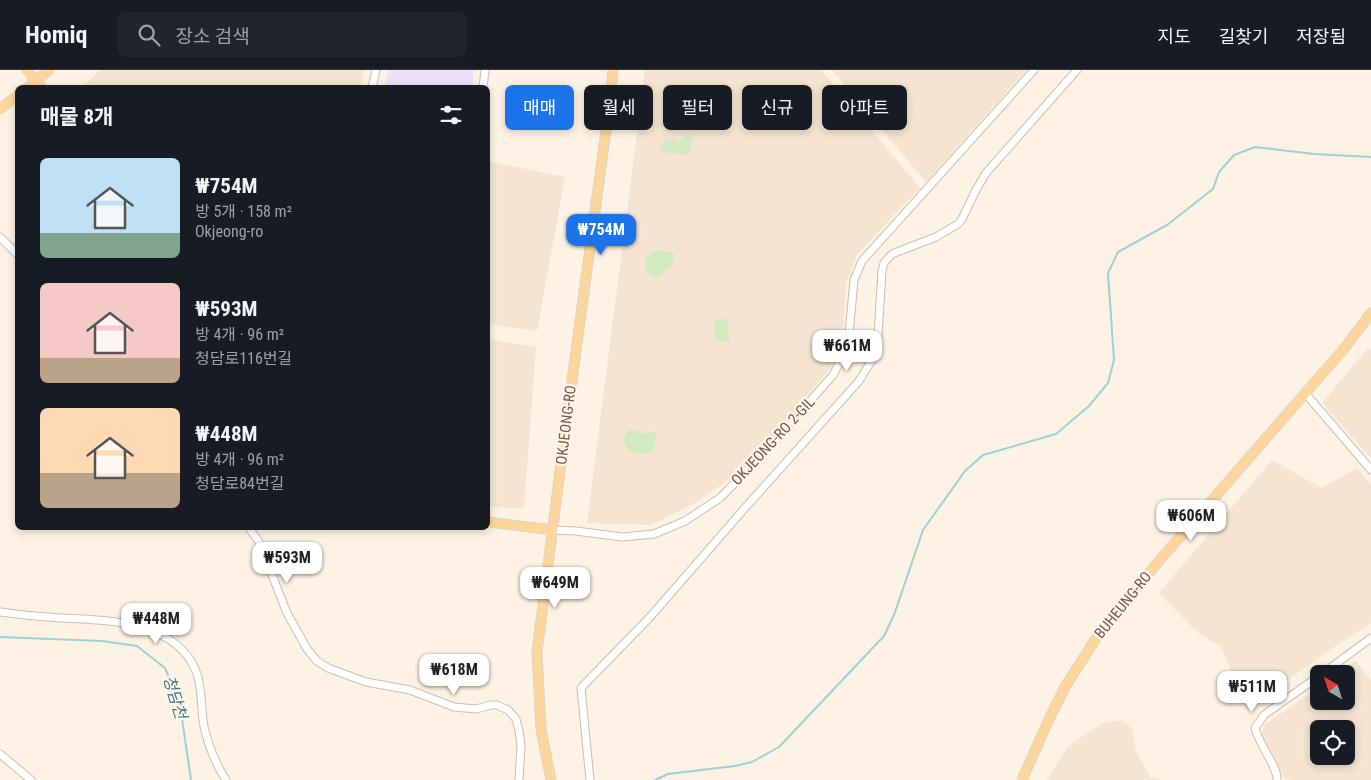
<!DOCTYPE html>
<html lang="ko">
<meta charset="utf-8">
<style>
:root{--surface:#171b24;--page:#20242c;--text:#f1f3f6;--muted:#9ea1a6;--line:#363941;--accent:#1a73e8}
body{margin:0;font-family:"Roboto Condensed","Noto Sans KR",sans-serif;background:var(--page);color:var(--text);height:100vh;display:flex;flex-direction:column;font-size:19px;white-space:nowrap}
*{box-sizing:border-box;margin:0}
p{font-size:16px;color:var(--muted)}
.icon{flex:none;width:28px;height:28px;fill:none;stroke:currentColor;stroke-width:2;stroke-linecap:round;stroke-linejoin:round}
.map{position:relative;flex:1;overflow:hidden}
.panel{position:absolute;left:15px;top:15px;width:475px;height:445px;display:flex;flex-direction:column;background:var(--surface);border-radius:8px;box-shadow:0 2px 8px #0003}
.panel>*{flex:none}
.top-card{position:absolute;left:505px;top:15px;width:475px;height:45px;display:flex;gap:10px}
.needle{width:32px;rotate:321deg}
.tools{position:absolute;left:1310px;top:595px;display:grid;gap:10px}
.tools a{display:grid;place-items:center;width:45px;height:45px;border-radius:8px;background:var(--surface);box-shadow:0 2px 8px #0003;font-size:25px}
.price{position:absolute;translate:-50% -42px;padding:0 11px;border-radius:10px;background:#fff;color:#222;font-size:16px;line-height:32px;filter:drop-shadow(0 1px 2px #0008)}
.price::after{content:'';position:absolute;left:50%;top:30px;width:15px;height:11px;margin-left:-8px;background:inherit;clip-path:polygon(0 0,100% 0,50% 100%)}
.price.selected{background:var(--accent);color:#fff}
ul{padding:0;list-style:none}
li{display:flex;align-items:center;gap:15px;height:125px;padding:0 25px}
li span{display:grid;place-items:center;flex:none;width:140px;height:100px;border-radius:8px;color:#555}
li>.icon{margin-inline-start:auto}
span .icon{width:60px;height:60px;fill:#fffc;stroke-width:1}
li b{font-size:21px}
h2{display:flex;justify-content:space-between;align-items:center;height:60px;padding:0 25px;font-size:21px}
.chip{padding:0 18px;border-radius:8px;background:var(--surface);box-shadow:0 2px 8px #0003;font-size:18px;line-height:45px}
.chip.selected{background:var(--accent);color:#fff}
header{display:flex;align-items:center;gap:30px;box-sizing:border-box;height:70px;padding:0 25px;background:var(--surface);border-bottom:1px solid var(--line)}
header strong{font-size:24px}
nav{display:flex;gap:28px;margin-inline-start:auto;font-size:18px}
.search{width:350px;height:45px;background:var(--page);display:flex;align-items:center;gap:12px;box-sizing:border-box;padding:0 18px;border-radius:8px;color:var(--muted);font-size:19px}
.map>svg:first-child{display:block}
.residential{fill:#f4e4d1;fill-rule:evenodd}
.education{fill:#efe0f9}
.green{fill:#d3eac1}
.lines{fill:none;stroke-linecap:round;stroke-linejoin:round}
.stream{stroke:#9dd0d8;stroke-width:2}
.minor-casing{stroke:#d0bbac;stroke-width:9}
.major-casing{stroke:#dbd3d0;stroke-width:11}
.minor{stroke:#fff;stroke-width:7}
.major{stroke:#fcd69a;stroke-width:9}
.labels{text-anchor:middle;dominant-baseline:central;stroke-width:5;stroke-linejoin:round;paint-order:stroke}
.street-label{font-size:15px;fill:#755749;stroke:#fff6e9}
.water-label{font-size:16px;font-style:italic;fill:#3f7882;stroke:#fff6e9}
</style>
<header>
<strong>Homiq</strong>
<div class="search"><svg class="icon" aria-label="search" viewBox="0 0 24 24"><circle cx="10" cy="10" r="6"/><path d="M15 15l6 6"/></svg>장소 검색</div>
<nav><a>지도</a><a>길찾기</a><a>저장됨</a></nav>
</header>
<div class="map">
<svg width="1371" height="710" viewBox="0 0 1371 710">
<rect width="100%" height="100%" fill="#fdf2e3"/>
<path class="residential" d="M100 0H365L360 17H82Z
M645 0H821L920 118 893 146 857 185 846 214 843 260 831 297 770 370 724 413 690 436 651 455 587 453Z
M832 0H1026L926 112Z
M488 91 565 107 537 261 488 254Z
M488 269 536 277 524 438 488 437Z
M1368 278 1371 280V388L1322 333Z
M1272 390 1321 418 1357 398 1371 415V553L1344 570 1248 638 1221 577 1196 561 1159 523Z
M1356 591 1371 610V710H1291L1284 708 1262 669 1263 656 1319 617V631H1346V604H1338ZM1319 659H1346V686H1319Z
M1123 650 1132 659 1136 681 1150 707 1162 710H1047L1068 676 1103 653Z"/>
<path class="education" d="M389 0H474L472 17H384Z"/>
<path class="green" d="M757 27 764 28 771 40 774 41 776 37 775 32 777 30 783 31 790 28 795 29 798 33 796 37 787 41 782 48 770 51 767 49 763 41 750 33 749 30Z
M687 64H691C693 70 691 77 689 83L685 85 662 82 659 77 667 68 680 71Z
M659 179 663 181 672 182 675 186 671 197 667 198 659 207C648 205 643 201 646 188 651 185 653 181 659 179Z
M722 248 728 251V264L730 271C724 271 719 272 714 267L715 251Z
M633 359 639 361 642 365 648 362 655 361 656 367 653 382C644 387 622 383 624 368 624 367 627 362 628 361Z"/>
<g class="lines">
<path class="stream" d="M0 567 102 571 137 576 165 598 180 635 191 710
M655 710 668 704 735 696 752 692 779 677 884 566 894 545 923 460 965 401 983 385 1056 364 1089 336 1108 313 1114 290 1108 203 1118 182 1167 155 1213 119 1219 102 1234 85 1255 77 1314 84 1371 87"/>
<g class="minor-casing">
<path id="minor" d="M372 18 376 0
M483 18 485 0
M0 167 18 185
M1305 323 1371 400
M249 458 259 472 287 543 307 579 317 591 328 598 366 612 410 620 454 637 476 639 491 635H497L508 640 516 649 519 661 521 675 519 710
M553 460 576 461 622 467 654 464 685 451 720 428 769 378 833 305 841 290 849 264 854 210 862 191 1034 0
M0 542C20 545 40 547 61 548 107 550 179 551 197 604 202 619 201 634 203 650 205 668 216 695 226 710
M1322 604 1371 568
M0 684 31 710
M590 710 581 618 651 546 744 439 859 311 872 290 878 266 882 201 884 193 892 184 936 167 958 154 962 149 976 120 986 103 1077 0
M1277 710C1278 697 1259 675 1255 658L1264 645 1319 606"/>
</g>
<g class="major-casing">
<path id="major" d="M27 0 42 18
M27 18 49 0
M0 39 18 25
M488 452 553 460
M551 710 541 659 537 582 564 369 610 31 613 0
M1022 710 1051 645 1065 617 1100 562 1159 491 1343 280 1371 243"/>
</g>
<use href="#minor" class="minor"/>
<use href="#major" class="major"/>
</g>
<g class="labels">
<g class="street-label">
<text transform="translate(566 355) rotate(-83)">OKJEONG-RO</text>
<text transform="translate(773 371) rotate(-47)">OKJEONG-RO 2-GIL</text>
<text transform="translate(1123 535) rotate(-51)">BUHEUNG-RO</text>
</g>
<g class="water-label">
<text transform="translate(175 627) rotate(73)">청담천</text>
</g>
</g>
</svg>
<div class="tools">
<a><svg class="needle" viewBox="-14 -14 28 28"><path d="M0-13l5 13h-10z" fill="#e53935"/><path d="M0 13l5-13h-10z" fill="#9ea1a6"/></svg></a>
<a><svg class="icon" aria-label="locate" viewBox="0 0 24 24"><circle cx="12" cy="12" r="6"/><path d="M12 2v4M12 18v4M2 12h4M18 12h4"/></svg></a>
</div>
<b class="price selected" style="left:601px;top:186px">₩754M</b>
<b class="price" style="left:847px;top:302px">₩661M</b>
<b class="price" style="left:1191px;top:472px">₩606M</b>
<b class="price" style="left:287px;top:514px">₩593M</b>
<b class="price" style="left:555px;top:539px">₩649M</b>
<b class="price" style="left:156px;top:575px">₩448M</b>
<b class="price" style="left:454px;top:626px">₩618M</b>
<b class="price" style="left:1252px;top:643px">₩511M</b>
<div class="top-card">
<a class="chip selected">매매</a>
<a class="chip">월세</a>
<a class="chip">필터</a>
<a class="chip">신규</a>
<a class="chip">아파트</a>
</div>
<section class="panel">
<h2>매물 8개<svg class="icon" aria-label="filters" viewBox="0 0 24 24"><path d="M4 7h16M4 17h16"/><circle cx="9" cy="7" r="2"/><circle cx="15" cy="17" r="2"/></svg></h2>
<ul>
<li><span style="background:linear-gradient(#bfe0f5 75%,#7fa58c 0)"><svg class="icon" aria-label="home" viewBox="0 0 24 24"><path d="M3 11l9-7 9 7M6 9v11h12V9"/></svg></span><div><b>₩754M</b><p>방 5개 · 158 m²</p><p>Okjeong-ro</p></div></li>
<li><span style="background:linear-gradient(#f6c9c9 75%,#b9a48a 0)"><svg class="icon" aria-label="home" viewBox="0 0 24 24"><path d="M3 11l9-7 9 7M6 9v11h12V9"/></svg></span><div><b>₩593M</b><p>방 4개 · 96 m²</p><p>청담로116번길</p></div></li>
<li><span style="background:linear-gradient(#ffd9b3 65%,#b9a48a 0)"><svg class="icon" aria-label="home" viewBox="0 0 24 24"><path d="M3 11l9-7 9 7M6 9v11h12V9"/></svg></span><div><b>₩448M</b><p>방 4개 · 96 m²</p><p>청담로84번길</p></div></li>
</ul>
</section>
</div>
